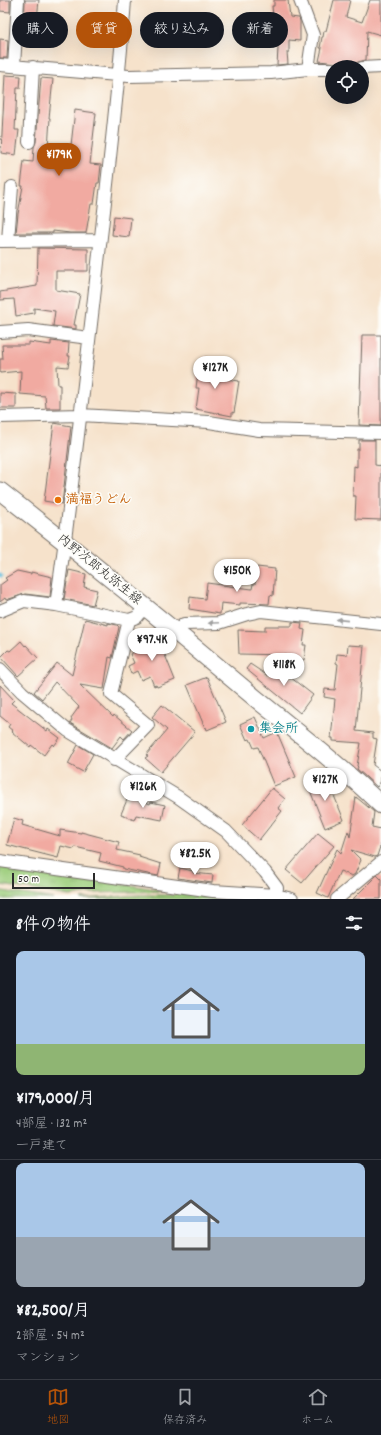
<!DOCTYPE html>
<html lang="ja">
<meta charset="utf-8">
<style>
:root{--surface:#171b24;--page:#20242c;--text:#f1f3f6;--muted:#9ea1a6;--line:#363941;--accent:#b45309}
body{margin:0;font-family:Dekko,"Klee One",sans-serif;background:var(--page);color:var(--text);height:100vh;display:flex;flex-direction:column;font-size:15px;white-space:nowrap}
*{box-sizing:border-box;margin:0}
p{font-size:13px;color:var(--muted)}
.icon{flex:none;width:22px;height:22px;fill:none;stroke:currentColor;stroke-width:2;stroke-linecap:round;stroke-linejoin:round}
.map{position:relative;height:899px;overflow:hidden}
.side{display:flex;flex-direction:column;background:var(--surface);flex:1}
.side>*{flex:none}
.hud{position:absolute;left:12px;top:12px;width:357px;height:36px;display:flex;gap:8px}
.tools{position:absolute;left:325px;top:60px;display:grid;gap:8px}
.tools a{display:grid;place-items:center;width:44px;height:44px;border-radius:50%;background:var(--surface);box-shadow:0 4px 16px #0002;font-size:20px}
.scale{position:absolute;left:12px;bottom:10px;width:83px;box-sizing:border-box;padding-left:4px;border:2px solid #2b2b2b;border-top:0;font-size:11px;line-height:14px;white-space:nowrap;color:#2b2b2b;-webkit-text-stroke:3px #fdfcf7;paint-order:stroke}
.price{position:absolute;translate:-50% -34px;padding:0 9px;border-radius:14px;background:#fff;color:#222;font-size:13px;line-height:26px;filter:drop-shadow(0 1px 2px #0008)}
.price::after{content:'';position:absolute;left:50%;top:24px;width:12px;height:9px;margin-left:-6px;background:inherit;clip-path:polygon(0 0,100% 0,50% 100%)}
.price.current{background:var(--accent);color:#fff}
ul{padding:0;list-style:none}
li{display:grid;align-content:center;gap:8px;height:212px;padding:0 16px}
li+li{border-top:1px solid var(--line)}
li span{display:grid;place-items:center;height:124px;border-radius:8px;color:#555}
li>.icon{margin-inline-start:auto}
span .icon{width:72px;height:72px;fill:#fffc;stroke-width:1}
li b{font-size:17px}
h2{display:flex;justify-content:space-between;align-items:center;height:48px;padding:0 16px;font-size:17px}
.tag{padding:0 14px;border-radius:18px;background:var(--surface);box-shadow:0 4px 16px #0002;font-size:14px;line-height:36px}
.tag.current{background:var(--accent);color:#fff}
.dock{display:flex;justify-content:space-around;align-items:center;height:56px;border-top:1px solid var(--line);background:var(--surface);font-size:11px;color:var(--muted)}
.dock a{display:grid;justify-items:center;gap:2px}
.dock .current{color:var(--accent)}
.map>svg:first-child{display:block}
.grass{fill:url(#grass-tufts);stroke:#647c54}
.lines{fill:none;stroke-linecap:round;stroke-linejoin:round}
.stream{stroke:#5dbbdb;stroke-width:3.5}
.building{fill:#f1aaa1}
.street-casing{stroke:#726b63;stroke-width:14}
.secondary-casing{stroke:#726b63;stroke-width:19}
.street{stroke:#fff;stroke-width:12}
.secondary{stroke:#fff;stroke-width:17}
.oneway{fill:#a0a0a0}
.food-dot{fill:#e8710a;stroke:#fdfcf7;stroke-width:1.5}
.culture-dot{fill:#0f9aa8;stroke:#fdfcf7;stroke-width:1.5}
.labels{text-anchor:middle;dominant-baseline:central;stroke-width:3;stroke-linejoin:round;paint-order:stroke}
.food-label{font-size:13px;font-weight:bold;fill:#c56008;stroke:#fdfcf7;text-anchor:start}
.street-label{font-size:13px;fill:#2b2b2b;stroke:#fdfcf7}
.culture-label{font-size:13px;font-weight:bold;fill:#0d838f;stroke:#fdfcf7;text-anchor:start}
</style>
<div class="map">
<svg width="381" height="899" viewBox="0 0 381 899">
<defs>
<pattern id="grass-tufts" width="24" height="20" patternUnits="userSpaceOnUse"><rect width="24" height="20" fill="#9ccd7c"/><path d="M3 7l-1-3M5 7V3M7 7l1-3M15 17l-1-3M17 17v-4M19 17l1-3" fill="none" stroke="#87b06b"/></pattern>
</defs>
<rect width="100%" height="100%" fill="#fdfcf7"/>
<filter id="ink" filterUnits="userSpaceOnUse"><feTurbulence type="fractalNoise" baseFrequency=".025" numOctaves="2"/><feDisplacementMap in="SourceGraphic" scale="8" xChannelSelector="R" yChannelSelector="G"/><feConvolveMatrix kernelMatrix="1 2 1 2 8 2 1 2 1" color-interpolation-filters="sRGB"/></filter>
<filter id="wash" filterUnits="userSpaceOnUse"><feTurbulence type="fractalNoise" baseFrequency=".012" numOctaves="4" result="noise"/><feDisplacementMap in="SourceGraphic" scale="16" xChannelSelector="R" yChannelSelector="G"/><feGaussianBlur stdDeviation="0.9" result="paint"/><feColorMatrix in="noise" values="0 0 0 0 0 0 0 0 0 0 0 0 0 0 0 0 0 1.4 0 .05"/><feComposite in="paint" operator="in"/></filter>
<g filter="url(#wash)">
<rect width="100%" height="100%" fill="#f6e2cb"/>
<path class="grass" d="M0 864 167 891 94 893 69 896 29 889 0 885Z
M0 891H3L54 899H0Z
M178 891 218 897V899H81L139 895H174Z"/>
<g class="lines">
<path class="stream" d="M0 575 1 576"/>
</g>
<g id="blocks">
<path class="building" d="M0 0H10V12L0 11Z
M25 0H39L36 29 24 28Z
M274 0H288L290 17 299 18 300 21V41L289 40V52H287L288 64 277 65 280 16 273 17 272 6H274Z
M334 0H350L346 17 362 22 370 0H381V35L367 31 366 60 358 62 356 63H336L319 61 322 48H320L322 37H323L324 31H326Z
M0 39 8 40 7 58H0Z
M5 75 21 76 20 88H17L15 130H19L16 155 1 153Z
M41 78 53 79 49 118H50L47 164 65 166V163H69L75 110 96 113 90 164 101 165 99 183H97L94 204H91L86 233H70L53 231V233H16L18 214 23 186H21L24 161 33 162 34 147 36 142Z
M114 216 131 218 129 237 112 235Z
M38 248 88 249V271H56V290L80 294 74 325H76V329L53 326 55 311 34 308V313L16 316 14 299 0 300V292L37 286Z
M362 335H381V426L359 425Z
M51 341 69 343 68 356H70L68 367 57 366 58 385H60V408H46L45 396 20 394 21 371 0 373V359H3L2 345H29V342L51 345Z
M205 357 218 359 215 377 239 381 234 413 232 412V416L196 409 199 388H196L199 364 203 365Z
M0 393 16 394V408H0Z
M54 423 71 426 62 504 44 501Z
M359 440H375V465L381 466V520L355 519 356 496H353L354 466 357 467V449H359Z
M257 567 275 569 273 596 270 595 269 604 240 603V605L221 603 220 614 189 609 190 597 205 599 207 583 252 589 253 584H255Z
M69 570 86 574 84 587 97 590 93 605 64 599Z
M17 571 31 574V572L52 577 50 597 25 594 6 600 5 598 0 602V585L7 580 5 578Z
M85 619 108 625V623L117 625 119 627 112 658 109 657 104 689 80 685 113 717 114 715 132 730 124 739 121 736 112 748 70 723 72 720 71 718 79 707 55 682 42 699 34 692 57 663 72 675Z
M292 622 302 623 301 629 305 630 303 645H306L304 660 283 658 285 655 239 654 238 630 265 631V626H292Z
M157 635 175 680 157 687 156 685 154 686 150 676 141 680 137 671 131 674 128 666 134 663 130 654 139 650 138 642Z
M21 641 25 646 26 645 38 658 18 676 1 657 8 650 10 651Z
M348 645 364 646 356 731 373 733V738L377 739 373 765 381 771V781L377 787 357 769 358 767 357 766 361 743 333 741V738H331L335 699 324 697 325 689 335 690 338 664 336 663 337 654 347 655Z
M250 664 268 676 276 666 313 695 300 713 246 669Z
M207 677 226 722 207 730 206 727 205 728 187 685Z
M0 685 14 700 11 703 47 731 48 729 60 738 54 746 52 744 44 755 31 745 30 747 12 732 13 731 8 727 10 724 0 716Z
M162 705 195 732 161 772 145 758 148 756 146 755 167 730 152 717Z
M255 717 264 738 277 732 296 777 274 786 258 747 254 748 250 739 247 740 240 724Z
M78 745 93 754 83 772 68 764Z
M326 776 344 820 325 828 307 783Z
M272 788 285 799 278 808 282 811 259 840 242 825Z
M129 795 150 804 151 802 165 805 162 820 136 815 134 820 121 814Z
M356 797 374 812 372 827 381 829V848L380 847 377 856 375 857 351 850 361 860 355 874 352 876 340 871 328 898 317 893 337 849 341 853 348 831 350 837Z
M14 818 23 821 22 825 60 836V830L81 833V832L119 842 117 850 140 855 139 857 161 864 158 876 123 869V867L99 861 101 853 75 847 74 849 61 846 58 858 7 845Z
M318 833 334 846 302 883 286 870Z
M180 868 193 871V873L213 875 212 883 178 878Z
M377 875 381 879V899H353Z"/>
</g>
</g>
<g filter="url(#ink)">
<use href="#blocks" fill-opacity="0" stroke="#726b63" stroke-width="1"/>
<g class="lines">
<g class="street-casing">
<path id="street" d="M300 0 313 35 308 69
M0 65 129 76 271 73 308 69H332
M14 66 18 0
M362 68 381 67
M29 142 33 67
M0 241 100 240
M8 241 12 187
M0 332 28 330 89 338
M0 417 80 415 209 422 259 430 381 433
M56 605C71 503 82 401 94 298 105 199 118 100 125 0
M0 611 24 601 56 605 129 620 137 617 145 607
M176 632 184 624 219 623 247 614 261 611 381 624
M0 669 22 692 67 730 178 797 226 831 265 872 277 888 276 895 292 899
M114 760 148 725 111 694 129 620
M0 861 213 891 276 895
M337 899 381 862"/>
</g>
<g class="secondary-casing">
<path id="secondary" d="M0 491C86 558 171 627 254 697 297 732 342 767 381 805"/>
</g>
<use href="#street" class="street"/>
<use href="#secondary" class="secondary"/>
</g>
<defs><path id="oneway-solid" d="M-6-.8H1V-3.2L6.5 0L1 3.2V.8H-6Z"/></defs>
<g class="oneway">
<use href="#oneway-solid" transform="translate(342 620) rotate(-174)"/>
<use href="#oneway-solid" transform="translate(214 623) rotate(177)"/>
</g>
</g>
<circle class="food-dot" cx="58" cy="500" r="4"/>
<circle class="culture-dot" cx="251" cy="729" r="4"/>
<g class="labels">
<g class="food-label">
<text x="66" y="500">満福うどん</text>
</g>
<g class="street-label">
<text transform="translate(99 570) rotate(39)">内野次郎丸弥生線</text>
</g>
<g class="culture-label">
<text x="259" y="729">集会所</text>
</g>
</g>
</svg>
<div class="tools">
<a><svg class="icon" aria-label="locate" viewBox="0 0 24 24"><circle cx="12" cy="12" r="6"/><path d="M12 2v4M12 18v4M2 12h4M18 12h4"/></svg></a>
</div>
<div class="scale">50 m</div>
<b class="price current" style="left:59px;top:177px">¥179K</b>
<b class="price" style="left:215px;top:390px">¥127K</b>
<b class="price" style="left:237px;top:593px">¥150K</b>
<b class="price" style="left:152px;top:662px">¥97.4K</b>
<b class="price" style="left:284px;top:687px">¥118K</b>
<b class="price" style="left:325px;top:802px">¥127K</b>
<b class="price" style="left:143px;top:809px">¥126K</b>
<b class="price" style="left:195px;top:876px">¥82.5K</b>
<div class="hud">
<a class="tag">購入</a>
<a class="tag current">賃貸</a>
<a class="tag">絞り込み</a>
<a class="tag">新着</a>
</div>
</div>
<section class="side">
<h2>8件の物件<svg class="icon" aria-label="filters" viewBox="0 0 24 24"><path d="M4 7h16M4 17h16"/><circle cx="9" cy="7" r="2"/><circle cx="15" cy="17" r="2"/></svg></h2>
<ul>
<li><span style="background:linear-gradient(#a9c7e8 75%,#8fb573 0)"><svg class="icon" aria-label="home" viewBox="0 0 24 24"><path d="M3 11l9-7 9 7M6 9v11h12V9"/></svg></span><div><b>¥179,000/月</b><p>4部屋 · 132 m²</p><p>一戸建て</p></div></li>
<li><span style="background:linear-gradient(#a9c7e8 60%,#9aa5b1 0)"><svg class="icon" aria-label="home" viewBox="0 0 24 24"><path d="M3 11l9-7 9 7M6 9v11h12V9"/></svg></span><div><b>¥82,500/月</b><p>2部屋 · 54 m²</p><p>マンション</p></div></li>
</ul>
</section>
<nav class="dock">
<a class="current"><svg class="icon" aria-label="map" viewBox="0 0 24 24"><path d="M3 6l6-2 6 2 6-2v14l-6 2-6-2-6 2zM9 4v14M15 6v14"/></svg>地図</a>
<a><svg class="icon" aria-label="saved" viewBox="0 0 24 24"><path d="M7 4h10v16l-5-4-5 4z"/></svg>保存済み</a>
<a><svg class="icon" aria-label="home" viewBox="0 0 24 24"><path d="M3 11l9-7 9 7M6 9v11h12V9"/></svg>ホーム</a>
</nav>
